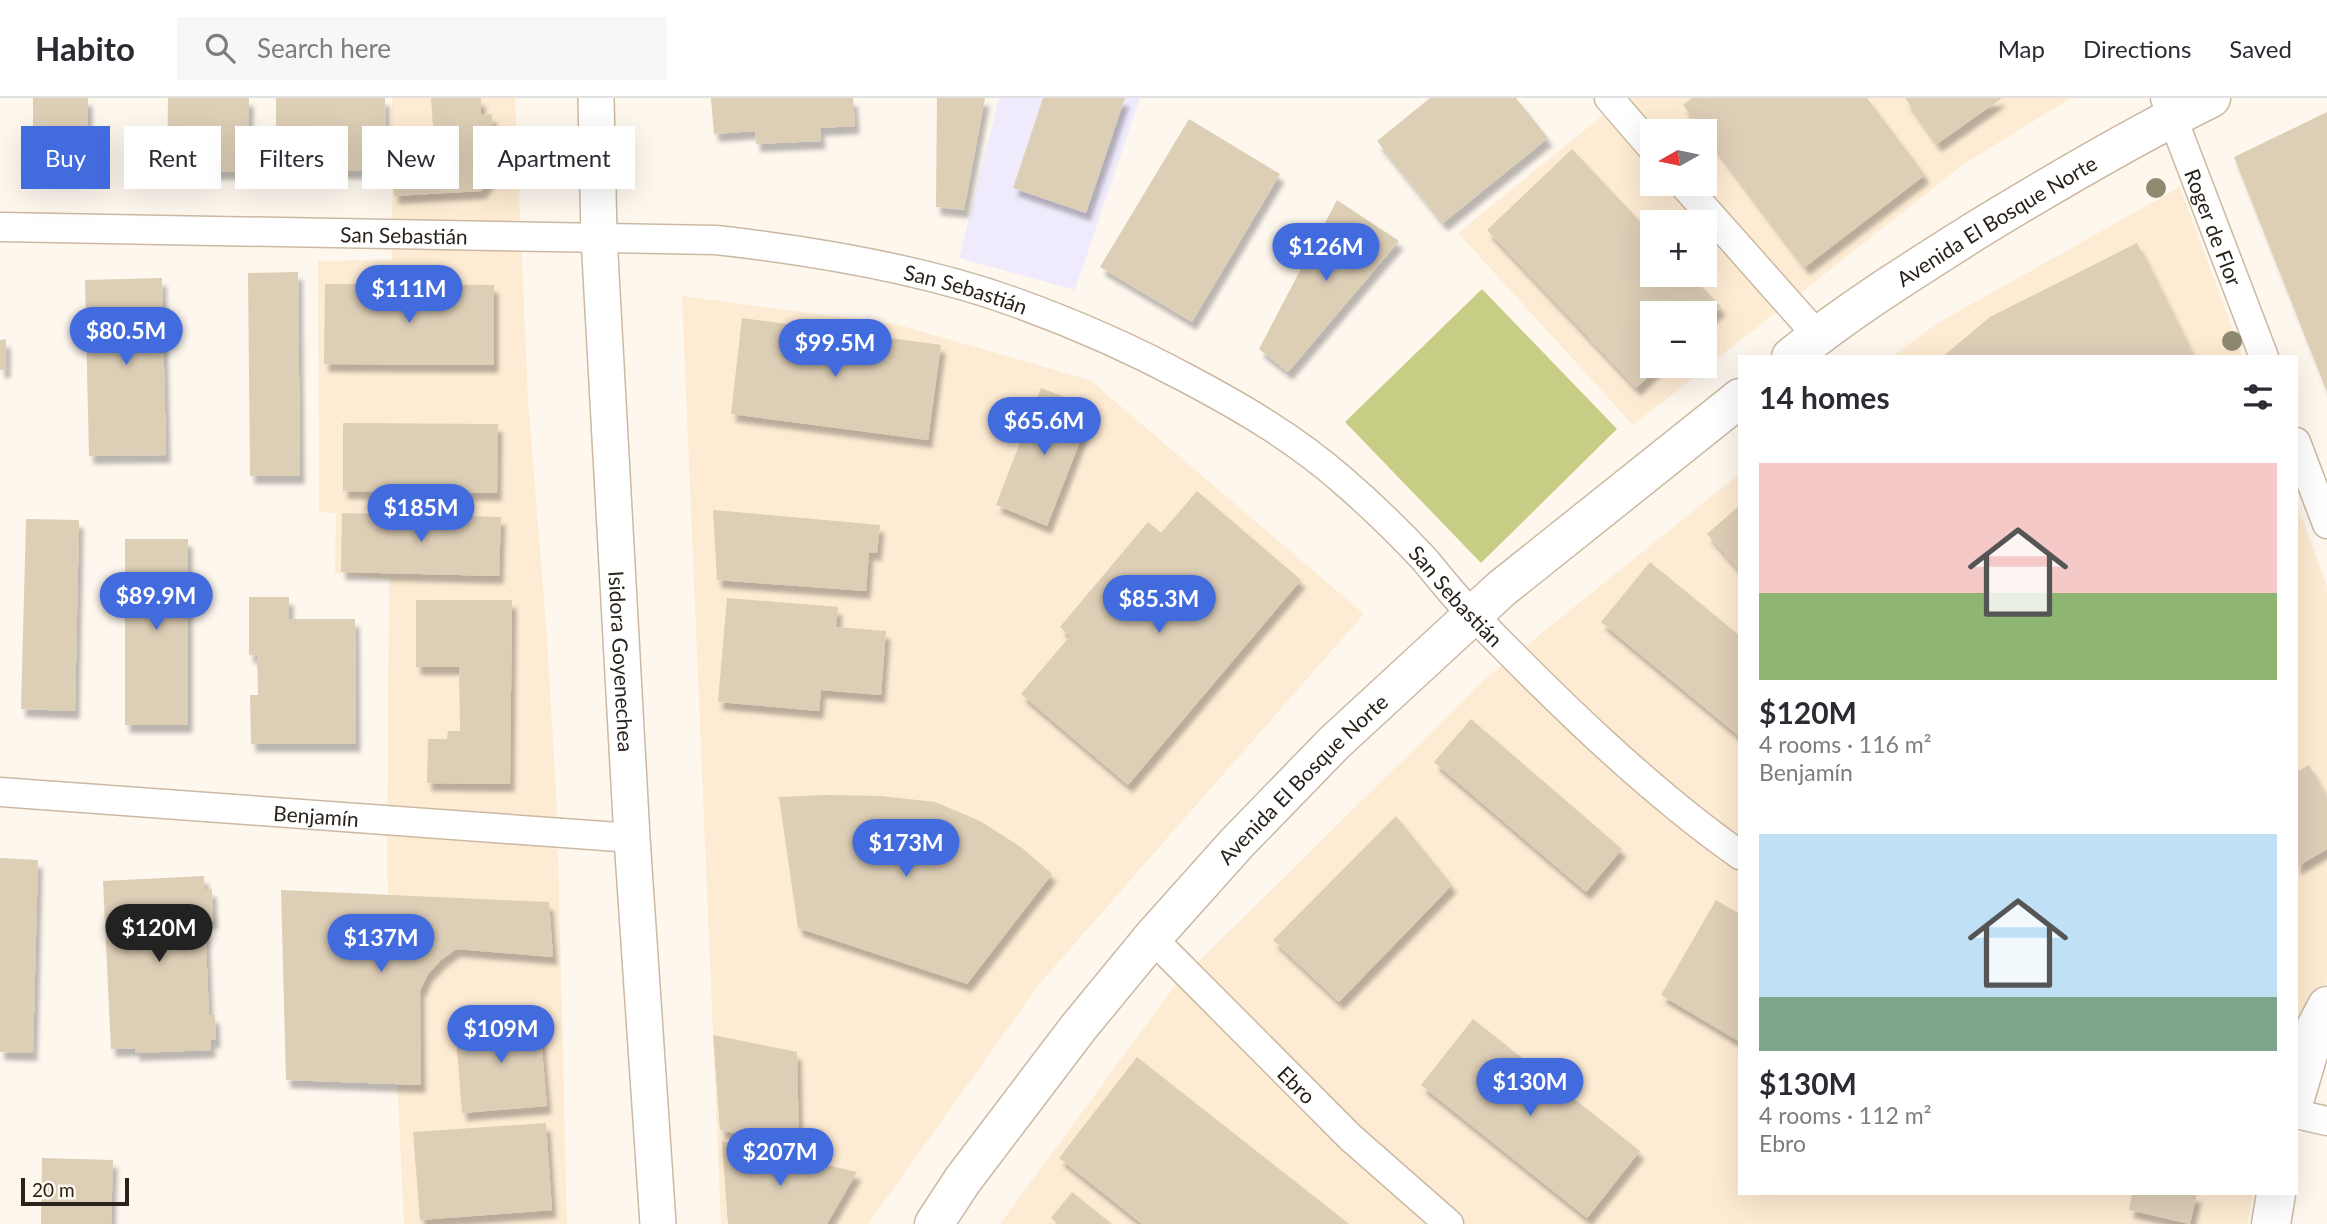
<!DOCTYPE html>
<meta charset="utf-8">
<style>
:root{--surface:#fff;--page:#f7f7f7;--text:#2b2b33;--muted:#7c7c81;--line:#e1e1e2;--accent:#426cde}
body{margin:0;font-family:Lato,sans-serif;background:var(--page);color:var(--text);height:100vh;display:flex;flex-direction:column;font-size:26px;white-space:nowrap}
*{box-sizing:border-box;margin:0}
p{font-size:23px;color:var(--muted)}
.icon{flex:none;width:38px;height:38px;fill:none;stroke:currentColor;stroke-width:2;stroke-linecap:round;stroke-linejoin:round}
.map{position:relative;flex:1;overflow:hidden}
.panel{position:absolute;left:1738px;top:257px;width:560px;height:840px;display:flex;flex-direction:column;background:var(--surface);border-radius:0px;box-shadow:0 7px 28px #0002}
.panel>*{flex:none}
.banner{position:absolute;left:21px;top:28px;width:665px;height:63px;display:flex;gap:14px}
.needle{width:46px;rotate:261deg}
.fabs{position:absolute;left:1640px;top:21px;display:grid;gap:14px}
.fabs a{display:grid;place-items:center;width:77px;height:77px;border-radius:0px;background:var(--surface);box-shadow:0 7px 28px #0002;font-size:35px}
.scale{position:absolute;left:21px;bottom:18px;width:108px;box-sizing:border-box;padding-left:7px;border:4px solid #2a231b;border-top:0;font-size:19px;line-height:24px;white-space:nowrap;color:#2a231b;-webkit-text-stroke:5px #fef7ee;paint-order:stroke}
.price{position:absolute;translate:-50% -60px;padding:0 16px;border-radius:24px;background:var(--accent);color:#fff;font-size:23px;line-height:46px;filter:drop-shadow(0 2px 4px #0008)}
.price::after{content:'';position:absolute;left:50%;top:42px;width:21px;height:16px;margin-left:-10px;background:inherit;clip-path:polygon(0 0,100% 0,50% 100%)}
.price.active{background:#222;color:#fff}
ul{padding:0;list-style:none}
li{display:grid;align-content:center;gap:14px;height:371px;padding:0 21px}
li span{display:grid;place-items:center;height:217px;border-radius:0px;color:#555}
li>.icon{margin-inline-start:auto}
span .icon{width:126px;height:126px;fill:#fffc;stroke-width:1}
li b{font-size:30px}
h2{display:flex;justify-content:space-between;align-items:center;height:84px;padding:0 21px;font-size:30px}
.pill{padding:0 24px;border-radius:0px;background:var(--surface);box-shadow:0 7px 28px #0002;font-size:24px;line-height:63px}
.pill.active{background:var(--accent);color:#fff}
header{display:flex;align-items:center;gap:42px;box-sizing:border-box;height:98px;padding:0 35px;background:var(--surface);border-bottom:2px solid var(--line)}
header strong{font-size:33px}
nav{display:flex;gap:38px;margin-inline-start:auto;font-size:24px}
.search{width:490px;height:63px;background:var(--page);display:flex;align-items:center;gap:18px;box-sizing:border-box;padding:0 24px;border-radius:0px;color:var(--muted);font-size:26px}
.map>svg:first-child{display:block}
.built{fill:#feebd3;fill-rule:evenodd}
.education{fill:#f0ebfc}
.green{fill:#c8cd85}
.building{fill:#ddceb6;filter:url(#shadow)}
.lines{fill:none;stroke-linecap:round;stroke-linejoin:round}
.minor-casing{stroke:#cbb9a3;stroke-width:31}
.tertiary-casing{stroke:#cbb9a3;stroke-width:38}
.secondary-casing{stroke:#cbb9a3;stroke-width:41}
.minor{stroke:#fff;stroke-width:28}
.tertiary{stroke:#fff;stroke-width:35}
.secondary{stroke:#fff;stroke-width:38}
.tree{fill:#8d8a6f}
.labels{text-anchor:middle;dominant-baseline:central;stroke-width:7;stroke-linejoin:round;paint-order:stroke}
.street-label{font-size:21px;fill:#2a231b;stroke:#fef7ee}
</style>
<header>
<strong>Habito</strong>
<div class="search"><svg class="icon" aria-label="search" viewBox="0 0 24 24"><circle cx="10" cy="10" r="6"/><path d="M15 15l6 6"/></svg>Search here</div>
<nav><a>Map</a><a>Directions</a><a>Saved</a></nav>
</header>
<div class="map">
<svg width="2327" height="1126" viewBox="0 0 2327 1126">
<defs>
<filter id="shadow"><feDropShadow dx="4.5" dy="8" stdDeviation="2" flood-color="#0004"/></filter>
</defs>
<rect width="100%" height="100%" fill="#fef7ee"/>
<path class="built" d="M392 0H515L528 301 547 540 557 712 567 1126H404L387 770 389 481 335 475 336 416 319 413 318 163 392 162Z
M1624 0H2071L1964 66 1633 327 1458 135ZM1652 33H1704V86H1652ZM1652 124H1704V177H1652ZM1652 215H1704V268H1652Z
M2180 89 2243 259H1892L1936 226Z
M682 198 899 227 1090 282 1364 516 1041 884 868 1126H721Z
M1739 376 1740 1096H2253L2248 1126H1000L1176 886 1485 581Z
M2296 404 2327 488V885L2317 897 2296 931Z"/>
<path class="education" d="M999 0H1140L1075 192 959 160Z"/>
<path class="green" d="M1482 191 1617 331 1481 465 1345 324Z"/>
<path class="building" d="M33 0H88V62H33Z
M168 0H249L248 74 167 73Z
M276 0H385L386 73H276Z
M431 0H481V17L492 16 495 76 481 93 394 98 391 46 434 44Z
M711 0H853L855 28 820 30 821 43 756 46 755 33 714 36Z
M937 0H985L964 112 936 109Z
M1043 0H1125L1086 115 1013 90Z
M1430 0H1516L1548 40 1443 125 1377 43Z
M1692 0H1867L1925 77 1805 169 1683 7Z
M1905 0H2002L1937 46Z
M2327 14V294L2234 59Z
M1189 21 1280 76 1192 224 1100 169Z
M1572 51 1652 136V177H1691L1721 209 1704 225V215H1652V268H1659L1636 290 1487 132Z
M1337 102 1399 143 1288 274 1259 251Z
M2137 145 2194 259H1942L1990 219Z
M298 174 300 378H250L248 175Z
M162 180 166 357 89 358 85 182Z
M325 186 494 187V267L324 266Z
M742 220 941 247 928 342 731 316Z
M6 241V272H0V242Z
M1041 290 1093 310 1047 428 996 407Z
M343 325 498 326 497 395 343 393Z
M1197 393 1301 482 1128 687 1021 596 1070 538 1060 529 1148 424 1161 435Z
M1740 407V473L1707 436Z
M713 412 880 427 877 455 869 454 866 493 717 482Z
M342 415 501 419 499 478 341 474Z
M26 421 79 422 75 613 21 611Z
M125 441H188V627H125Z
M1650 464 1740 538V639L1601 524Z
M249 499H289V521H355L356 646H251L250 597H258L257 558 249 557Z
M727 500 838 509 836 529 886 533 881 597 821 592 819 613 718 604Z
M416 502H512L510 686 427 685 428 641H447L448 633H460L459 569H416Z
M1471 621 1622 751 1586 794 1434 664Z
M2309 667 2327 699V751L2296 769V674Z
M826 697 881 698 935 704 980 723 1022 750 1052 776 967 886 804 832 798 830 779 699Z
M1396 718 1452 787 1339 904 1273 842Z
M0 760 38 762 33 955 0 954Z
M204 778 205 791H212L213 823H205L209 917H215L216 942H211V952L135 955V950L111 951 103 783Z
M281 792 549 804 553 859 456 851 441 862 428 876 420 893 421 987 286 982Z
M1716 802 1740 816V944L1661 897Z
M539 918 547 1008 462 1015 455 925Z
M1473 921 1640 1053 1587 1120 1421 987Z
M713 937 797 954 799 1049 720 1032Z
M1137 959 1349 1126H1142L1059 1060Z
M546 1025 552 1112 420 1122 413 1034Z
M722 1043 857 1074 827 1126H728Z
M42 1060 113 1062 111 1126H41Z
M1072 1094 1112 1126H1058L1051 1120Z
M2132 1096H2197L2190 1126 2129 1112Z"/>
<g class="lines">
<g class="minor-casing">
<g id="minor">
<path d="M1609 0 1652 50"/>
<path id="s1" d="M2165 0 2264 259"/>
<path d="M1683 86 1817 237"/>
<path id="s2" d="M0 129 716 142C814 153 924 171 1017 205 1075 226 1132 251 1186 280 1241 309 1294 340 1341 381 1370 406 1399 434 1425 462 1441 481 1456 501 1474 518 1555 601 1645 690 1740 757"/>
<path d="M2296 344 2327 426"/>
<path id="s3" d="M0 694 632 740"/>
<path id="s4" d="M1152 840 1350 1039 1449 1126"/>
<path d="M2296 1016 2327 1023"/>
</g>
</g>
<g class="tertiary-casing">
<g id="tertiary">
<path id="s5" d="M596 0 599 139 632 740 658 1126"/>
</g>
</g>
<g class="secondary-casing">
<g id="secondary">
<path id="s6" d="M1791 259C1849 212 1912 173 1975 133 2052 86 2130 40 2211 0"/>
<path d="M2296 997 2316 929 2327 908"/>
<path id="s7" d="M934 1126 962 1083 1078 930 1152 840 1236 746 1334 645 1501 491 1740 300"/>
<path d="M2271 1126 2276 1096"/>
</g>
</g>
<use href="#minor" class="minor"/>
<use href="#tertiary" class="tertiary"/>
<use href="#secondary" class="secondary"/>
</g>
<g class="tree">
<circle cx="2156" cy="90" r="10"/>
<circle cx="2232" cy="243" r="10"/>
</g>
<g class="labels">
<g class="street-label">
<text stroke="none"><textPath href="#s6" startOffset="247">Avenida El Bosque Norte</textPath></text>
<text stroke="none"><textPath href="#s1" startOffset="138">Roger de Flor</textPath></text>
<text stroke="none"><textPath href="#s2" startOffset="404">San Sebastián</textPath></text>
<text stroke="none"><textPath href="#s2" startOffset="971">San Sebastián</textPath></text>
<text stroke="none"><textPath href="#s2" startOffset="1559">San Sebastián</textPath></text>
<text stroke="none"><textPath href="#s5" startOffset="564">Isidora Goyenechea</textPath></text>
<text stroke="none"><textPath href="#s7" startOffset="579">Avenida El Bosque Norte</textPath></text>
<text stroke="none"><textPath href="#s3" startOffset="317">Benjamín</textPath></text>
<text stroke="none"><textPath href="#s4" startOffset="206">Ebro</textPath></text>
</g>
</g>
</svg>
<div class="fabs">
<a><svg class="needle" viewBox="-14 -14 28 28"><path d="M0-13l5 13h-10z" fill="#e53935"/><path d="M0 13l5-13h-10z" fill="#7c7c81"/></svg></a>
<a>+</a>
<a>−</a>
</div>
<div class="scale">20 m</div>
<b class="price" style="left:1326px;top:185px">$126M</b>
<b class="price" style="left:409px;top:227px">$111M</b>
<b class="price" style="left:126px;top:269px">$80.5M</b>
<b class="price" style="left:835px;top:281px">$99.5M</b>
<b class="price" style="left:1044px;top:359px">$65.6M</b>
<b class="price" style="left:421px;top:446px">$185M</b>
<b class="price" style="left:156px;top:534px">$89.9M</b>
<b class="price" style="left:1159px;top:537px">$85.3M</b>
<b class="price" style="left:906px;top:781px">$173M</b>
<b class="price active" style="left:159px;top:866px">$120M</b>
<b class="price" style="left:381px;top:876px">$137M</b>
<b class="price" style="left:501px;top:967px">$109M</b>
<b class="price" style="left:1530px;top:1020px">$130M</b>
<b class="price" style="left:780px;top:1090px">$207M</b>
<div class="banner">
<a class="pill active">Buy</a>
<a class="pill">Rent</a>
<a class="pill">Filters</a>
<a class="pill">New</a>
<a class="pill">Apartment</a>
</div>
<section class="panel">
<h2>14 homes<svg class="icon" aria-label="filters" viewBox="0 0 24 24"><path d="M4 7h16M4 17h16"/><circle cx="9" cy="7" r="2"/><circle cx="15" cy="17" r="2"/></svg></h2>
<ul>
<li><span style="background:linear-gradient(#f6c9c9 60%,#8fb573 0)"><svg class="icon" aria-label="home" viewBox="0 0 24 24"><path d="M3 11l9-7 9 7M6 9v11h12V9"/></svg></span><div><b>$120M</b><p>4 rooms · 116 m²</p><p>Benjamín</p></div></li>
<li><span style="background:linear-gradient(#bfe0f5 75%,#7fa58c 0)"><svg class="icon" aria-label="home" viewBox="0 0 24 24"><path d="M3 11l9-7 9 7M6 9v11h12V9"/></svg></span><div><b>$130M</b><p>4 rooms · 112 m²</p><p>Ebro</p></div></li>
</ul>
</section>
</div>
